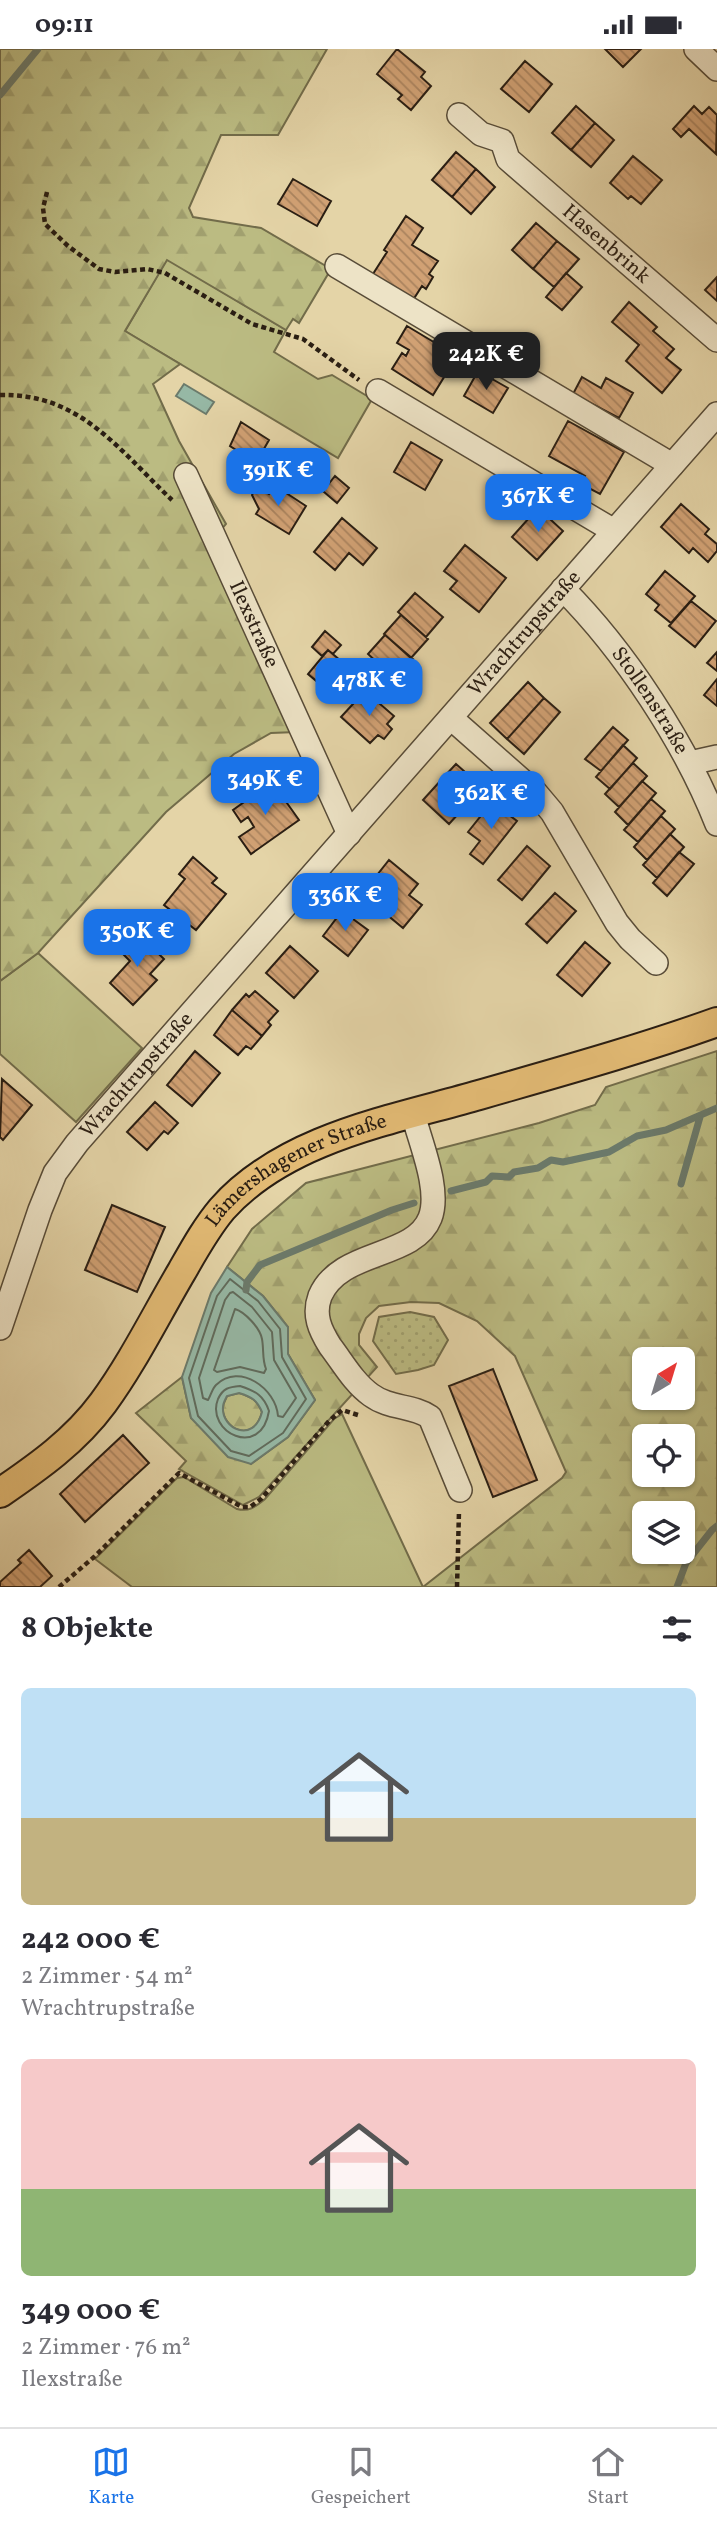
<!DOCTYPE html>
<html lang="de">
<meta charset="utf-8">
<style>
:root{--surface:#fff;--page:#f7f7f7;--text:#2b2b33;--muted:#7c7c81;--line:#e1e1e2;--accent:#1a73e8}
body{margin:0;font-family:Vollkorn,serif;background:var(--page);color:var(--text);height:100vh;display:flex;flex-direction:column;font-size:26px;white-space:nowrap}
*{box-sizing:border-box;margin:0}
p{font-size:23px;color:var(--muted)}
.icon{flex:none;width:38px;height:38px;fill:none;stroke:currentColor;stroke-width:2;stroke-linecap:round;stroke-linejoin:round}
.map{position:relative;height:1538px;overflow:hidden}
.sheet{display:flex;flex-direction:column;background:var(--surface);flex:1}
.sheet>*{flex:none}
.needle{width:46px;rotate:38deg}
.buttons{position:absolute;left:632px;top:1298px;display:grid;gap:14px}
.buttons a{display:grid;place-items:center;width:63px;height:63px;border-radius:10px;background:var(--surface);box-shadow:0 2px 5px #0004;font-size:35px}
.price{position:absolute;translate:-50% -60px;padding:0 16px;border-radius:14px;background:var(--accent);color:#fff;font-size:23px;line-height:46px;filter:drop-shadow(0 2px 4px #0008)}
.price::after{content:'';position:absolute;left:50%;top:42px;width:21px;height:16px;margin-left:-10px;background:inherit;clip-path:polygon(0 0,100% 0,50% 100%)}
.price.current{background:#222;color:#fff}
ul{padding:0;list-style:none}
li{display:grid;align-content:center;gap:14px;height:371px;padding:0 21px}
li span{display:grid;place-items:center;height:217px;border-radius:10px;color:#555}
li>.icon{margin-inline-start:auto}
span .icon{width:126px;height:126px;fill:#fffc;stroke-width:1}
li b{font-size:30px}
h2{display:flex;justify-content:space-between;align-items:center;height:84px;padding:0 21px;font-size:30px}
.status{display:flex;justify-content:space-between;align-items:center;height:49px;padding:0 35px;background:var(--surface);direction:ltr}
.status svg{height:19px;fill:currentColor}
.tab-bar{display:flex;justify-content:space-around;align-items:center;height:98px;border-top:2px solid var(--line);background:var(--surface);font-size:19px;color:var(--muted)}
.tab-bar a{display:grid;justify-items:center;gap:4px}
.tab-bar .current{color:var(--accent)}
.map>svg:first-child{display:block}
.grass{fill:#bbbb82;stroke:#726c4a;stroke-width:2}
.forest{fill:url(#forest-firs);stroke:#726c4a;stroke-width:2;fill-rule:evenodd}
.park{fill:url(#park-dots);stroke:#726c4a;stroke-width:2}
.water{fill:#96b8a5;stroke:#6b7a6b;stroke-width:2;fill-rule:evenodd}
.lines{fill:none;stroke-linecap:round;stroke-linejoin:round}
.shore{stroke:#606b5c;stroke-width:2}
.stream{stroke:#6b7a6b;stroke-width:7}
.building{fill:url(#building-back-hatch);stroke:#2a1e13;stroke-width:2}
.minor-casing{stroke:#584c38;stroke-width:26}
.major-casing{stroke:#2a1e13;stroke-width:32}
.path{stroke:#2a1e13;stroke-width:4.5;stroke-dasharray:5 3.5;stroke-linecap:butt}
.minor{stroke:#ede3c6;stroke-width:23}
.major{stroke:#e2ba74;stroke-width:28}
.labels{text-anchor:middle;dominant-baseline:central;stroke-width:7;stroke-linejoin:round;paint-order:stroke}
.street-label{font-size:21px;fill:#2a1e13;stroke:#ede3c6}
</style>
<div class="status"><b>09:11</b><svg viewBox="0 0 49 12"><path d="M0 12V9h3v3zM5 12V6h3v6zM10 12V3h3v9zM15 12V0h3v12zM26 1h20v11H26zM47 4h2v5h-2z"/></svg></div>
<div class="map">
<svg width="717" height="1538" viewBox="0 0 717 1538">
<defs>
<pattern id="forest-firs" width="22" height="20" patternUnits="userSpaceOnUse" patternTransform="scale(1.75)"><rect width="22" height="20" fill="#bbbb82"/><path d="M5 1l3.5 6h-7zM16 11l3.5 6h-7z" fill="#a1a06f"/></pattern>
<pattern id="park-dots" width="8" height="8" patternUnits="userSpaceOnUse" patternTransform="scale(1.75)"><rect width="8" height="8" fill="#bbbb82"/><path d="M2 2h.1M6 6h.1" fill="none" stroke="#a1a06f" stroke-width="1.8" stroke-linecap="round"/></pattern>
<pattern id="building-back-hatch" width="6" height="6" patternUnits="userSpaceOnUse" patternTransform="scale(1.75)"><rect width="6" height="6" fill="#d1a174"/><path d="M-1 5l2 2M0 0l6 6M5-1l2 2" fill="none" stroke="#aa835e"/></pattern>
</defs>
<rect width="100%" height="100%" fill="#e4d4a7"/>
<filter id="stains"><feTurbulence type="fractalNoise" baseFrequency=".00286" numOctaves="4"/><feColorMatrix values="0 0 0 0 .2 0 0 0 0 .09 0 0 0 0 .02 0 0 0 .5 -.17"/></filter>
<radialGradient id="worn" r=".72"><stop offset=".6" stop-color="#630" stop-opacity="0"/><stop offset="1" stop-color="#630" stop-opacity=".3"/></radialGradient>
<path class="grass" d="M167 210 286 281 274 303 318 330 332 326 372 350 338 409 125 282Z
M38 904 142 999 76 1073 0 1005V932Z
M342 1365 423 1538H132L95 1510 177 1429 184 1428 237 1460C249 1463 255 1458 265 1450L334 1370Z"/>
<path class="forest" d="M0 0H327L278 86H221L189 159 193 168 261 179 331 220 299 274 293 270 286 281 167 211 125 282 180 315 153 335 179 392 226 475 220 482 296 683 271 684 234 705 166 763 38 904 0 932Z
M717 1002V1538H423L562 1429 566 1423 515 1307 477 1272 439 1254 411 1253 379 1257 366 1269 359 1285V1296L377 1318 259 1448 243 1456 179 1420 186 1412 136 1364 182 1328 191 1369 251 1415 288 1388 315 1351 288 1305V1278L263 1247 227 1218 252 1180 306 1134 539 1074 595 1056 606 1038ZM644 1311H682V1349H644ZM644 1388H682V1426H644ZM644 1465H682V1503H644Z
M239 1344C252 1348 257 1351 262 1363 253 1397 221 1378 223 1358 223 1354 226 1351 227 1347Z"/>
<path class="park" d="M410 1263 434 1268 448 1291 434 1316 418 1321 396 1325 373 1292 379 1268Z"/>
<path class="water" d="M184 335 214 353 206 365 176 347Z
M227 1218 263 1247 288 1278V1305L315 1351 288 1388 251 1415 228 1408 191 1369 182 1328 211 1244ZM239 1344C252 1348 257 1351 262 1363 254 1395 221 1380 223 1358 223 1354 225 1351 227 1347Z"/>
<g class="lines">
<path class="shore" d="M230 1230 258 1252 280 1280 282 1308 306 1350 283 1384 249 1407 231 1402 198 1367 189 1329 217 1247Z
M233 1243 252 1258 272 1283 274 1311 296 1349 283 1368 278 1367C276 1340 240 1313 216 1336 212 1340 211 1346 208 1351L203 1349 199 1329 225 1251 230 1244Z
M235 1260C245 1263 260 1279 262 1290 264 1301 262 1310 266 1320L264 1324 240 1318 217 1323 214 1321Z
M240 1337C256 1342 264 1347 269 1362 261 1411 205 1383 218 1350 223 1339 229 1338 240 1337Z"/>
<path class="stream" d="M0 46 38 0
M681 1135 700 1068
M451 1142 486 1133 492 1127 509 1128 514 1123 538 1119 551 1111 563 1113 609 1103 637 1087 666 1081 717 1059
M246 1241 247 1233 260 1216 392 1161 414 1154
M677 1538 686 1514 712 1481 717 1477"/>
</g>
<path class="building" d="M397 0 425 23 421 28 431 37 411 61 398 50 402 46 377 25Z
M605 0H641L623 18Z
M525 12 552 35 529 63 501 40Z
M576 57 595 74 571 101 552 84Z
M694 57 702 65 709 58 717 66 716 105 689 80 681 88 673 80Z
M595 74 614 91 591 118 571 101Z
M456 103 476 120 452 148 432 131Z
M633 107 662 131 641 155 631 147 628 150 610 134Z
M476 120 495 138 471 165 452 148Z
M293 130 331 152 317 177 278 155Z
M406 167 423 179 412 196 438 212 429 225 433 228 426 240 422 237 413 251 373 225 387 203 384 201Z
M536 174 557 192 533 220 512 201Z
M557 192 579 210 554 238 533 220Z
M566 224 582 238 562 261 546 248Z
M717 228V252L705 241Z
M629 253 657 278 653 282 674 300 666 309 681 321 662 344 626 312 639 296 612 273Z
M407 277 457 307 433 346 392 320 402 304 406 307 409 301 397 294Z
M478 322 508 339 493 364 464 347Z
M582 328 601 339 606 329 633 344 619 369 573 345Z
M568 372 624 403 600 445 581 435 585 427 549 407Z
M241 373 269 391 249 426 234 416 241 404 230 397Z
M411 393 442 411 425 441 394 423Z
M335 427 349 439 337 454 323 442Z
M274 436 306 457 289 485 256 465 259 460 252 446 257 437 269 445Z
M681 455 709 480 705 485 717 495V502L708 513 693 499 689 504 661 478Z
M538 459 563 482 537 511 512 488Z
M342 469 377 499 363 516 349 504 335 521 314 503Z
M465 496 506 529 479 563 450 540 457 532 444 522Z
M665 522 695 547 671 574 655 561 659 556 646 545Z
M415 544 443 568 426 588 398 563Z
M691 552 716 572 695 598 669 577Z
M401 566 428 590 411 609 384 585Z
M325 582 341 596 333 605 328 601 322 607 312 598Z
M385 586 413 610 395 630 368 605Z
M328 601 353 622 333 646 308 625Z
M717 603V622L707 614Z
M717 630V657L704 646Z
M528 633 544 649 507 690 490 674Z
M365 642 394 667 387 675 392 680 384 690 378 686 370 694 341 668Z
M544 649 560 663 524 705 507 690Z
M613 678 628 691 601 722 585 710Z
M623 696 637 709 610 740 596 728Z
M633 714 647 727 619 758 605 745Z
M456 715 482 738 469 753 443 729Z
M443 729 469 753 449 775 423 751Z
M642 732 656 744 628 776 615 763Z
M272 733 299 771 251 805 239 788 254 778 248 768 241 773 233 761Z
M486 744 492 753 480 768 476 761Z
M651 750 665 762 638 793 624 781Z
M492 753 517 772 483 815 470 805 480 792 468 783Z
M661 767 675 780 647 811 634 798Z
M670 785 684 798 657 829 643 816Z
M527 797 550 817 522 851 498 831Z
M679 803 694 815 667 847 653 834Z
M193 808 217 829 212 834 226 845 196 881 164 856 185 830 179 825Z
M389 811 418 835 409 846 422 856 403 879 362 845Z
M555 844 576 862 547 894 526 875Z
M342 862 368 881 348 907 323 887Z
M136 883 164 910 150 925 157 931 133 956 110 934 130 912 119 901Z
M585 893 610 914 582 947 557 926Z
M290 897 318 922 294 949 266 924Z
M255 942 278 962 268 973 271 976 262 987 232 961 246 945 249 948Z
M232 961 262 987 251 1000 246 997 238 1006 214 986Z
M195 1002 220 1024 192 1057 167 1036Z
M2 1030 32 1056 3 1091 0 1088Z
M155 1053 178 1074 168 1085 164 1082 147 1101 127 1083Z
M112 1156 165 1178 137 1243 85 1221Z
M493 1320 537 1431 493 1448 449 1337Z
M123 1386 149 1414 85 1473 60 1445Z
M29 1501 52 1527 40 1538H0V1533L21 1514 18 1511Z"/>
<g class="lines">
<g class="minor-casing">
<g id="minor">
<path d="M696 0 717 20"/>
<path id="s1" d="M459 66 481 85 502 92 508 110 717 291"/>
<path d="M337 217 672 416"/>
<path d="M378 342 614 482"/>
<path id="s2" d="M186 426 349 785"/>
<path id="s3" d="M563 540C625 602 685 694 717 775"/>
<path d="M451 669 536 744 552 763 617 874 630 890 656 914"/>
<path d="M690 714 717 708"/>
<path d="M413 1065C420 1093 441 1141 430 1169 414 1210 340 1200 320 1247 313 1266 320 1281 330 1297 343 1314 354 1334 371 1346 390 1360 412 1356 430 1368L460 1441"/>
<path id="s4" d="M0 1279 40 1161 55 1124 77 1094 717 365"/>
</g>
</g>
<g class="major-casing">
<g id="major">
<path id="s5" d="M0 1444C38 1418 75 1392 103 1354 133 1313 156 1266 182 1222 194 1201 206 1179 222 1160 285 1089 392 1071 479 1046 559 1023 639 1001 717 973"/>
</g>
</g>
<path class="path" d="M47 143 43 159 45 175 68 197 99 220 115 223 147 220 165 224 252 275 303 290 359 331
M0 346C80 344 119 401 172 451
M59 1538 94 1508 179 1424 242 1458H250L261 1450 329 1372 342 1361 358 1366
M457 1538 459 1462"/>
<use href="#minor" class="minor"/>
<use href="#major" class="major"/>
</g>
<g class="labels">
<g class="street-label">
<text stroke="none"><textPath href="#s1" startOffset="200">Hasenbrink</textPath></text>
<text stroke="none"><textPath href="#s2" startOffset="164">Ilexstraße</textPath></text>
<text stroke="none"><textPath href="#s4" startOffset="880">Wrachtrupstraße</textPath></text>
<text stroke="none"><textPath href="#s3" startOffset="142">Stollenstraße</textPath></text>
<text stroke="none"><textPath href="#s4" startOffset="292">Wrachtrupstraße</textPath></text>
<text stroke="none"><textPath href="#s5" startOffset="450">Lämershagener Straße</textPath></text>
</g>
</g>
<rect width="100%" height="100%" filter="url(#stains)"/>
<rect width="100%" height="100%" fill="url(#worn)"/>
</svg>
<div class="buttons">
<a><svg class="needle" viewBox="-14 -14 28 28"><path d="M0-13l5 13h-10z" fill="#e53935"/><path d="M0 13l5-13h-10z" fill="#7c7c81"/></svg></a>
<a><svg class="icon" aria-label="locate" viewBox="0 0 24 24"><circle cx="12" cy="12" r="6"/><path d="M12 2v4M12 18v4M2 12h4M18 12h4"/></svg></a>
<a><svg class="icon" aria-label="layers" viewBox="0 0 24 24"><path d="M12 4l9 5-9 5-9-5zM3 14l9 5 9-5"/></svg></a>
</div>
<b class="price current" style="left:486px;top:343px">242K €</b>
<b class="price" style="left:278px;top:459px">391K €</b>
<b class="price" style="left:538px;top:485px">367K €</b>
<b class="price" style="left:369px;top:669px">478K €</b>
<b class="price" style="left:265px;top:768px">349K €</b>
<b class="price" style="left:491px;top:782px">362K €</b>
<b class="price" style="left:345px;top:884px">336K €</b>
<b class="price" style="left:137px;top:920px">350K €</b>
</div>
<section class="sheet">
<h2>8 Objekte<svg class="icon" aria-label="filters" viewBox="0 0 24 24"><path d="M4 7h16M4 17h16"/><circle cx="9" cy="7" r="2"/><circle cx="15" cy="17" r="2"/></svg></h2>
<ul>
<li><span style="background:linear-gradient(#bfe0f5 60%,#c2b280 0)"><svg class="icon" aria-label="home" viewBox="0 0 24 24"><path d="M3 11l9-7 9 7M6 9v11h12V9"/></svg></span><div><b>242 000 €</b><p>2 Zimmer · 54 m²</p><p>Wrachtrupstraße</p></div></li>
<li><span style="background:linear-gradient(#f6c9c9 60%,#8fb573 0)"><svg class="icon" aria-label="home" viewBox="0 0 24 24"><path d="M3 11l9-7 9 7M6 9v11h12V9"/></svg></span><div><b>349 000 €</b><p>2 Zimmer · 76 m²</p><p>Ilexstraße</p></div></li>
</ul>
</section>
<nav class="tab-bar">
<a class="current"><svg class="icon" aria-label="map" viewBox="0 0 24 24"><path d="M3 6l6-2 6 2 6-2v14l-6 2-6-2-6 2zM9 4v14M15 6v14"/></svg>Karte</a>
<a><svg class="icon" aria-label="saved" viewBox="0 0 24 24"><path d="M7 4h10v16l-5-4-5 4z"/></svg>Gespeichert</a>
<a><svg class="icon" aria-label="home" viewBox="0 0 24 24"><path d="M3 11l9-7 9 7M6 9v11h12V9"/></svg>Start</a>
</nav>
